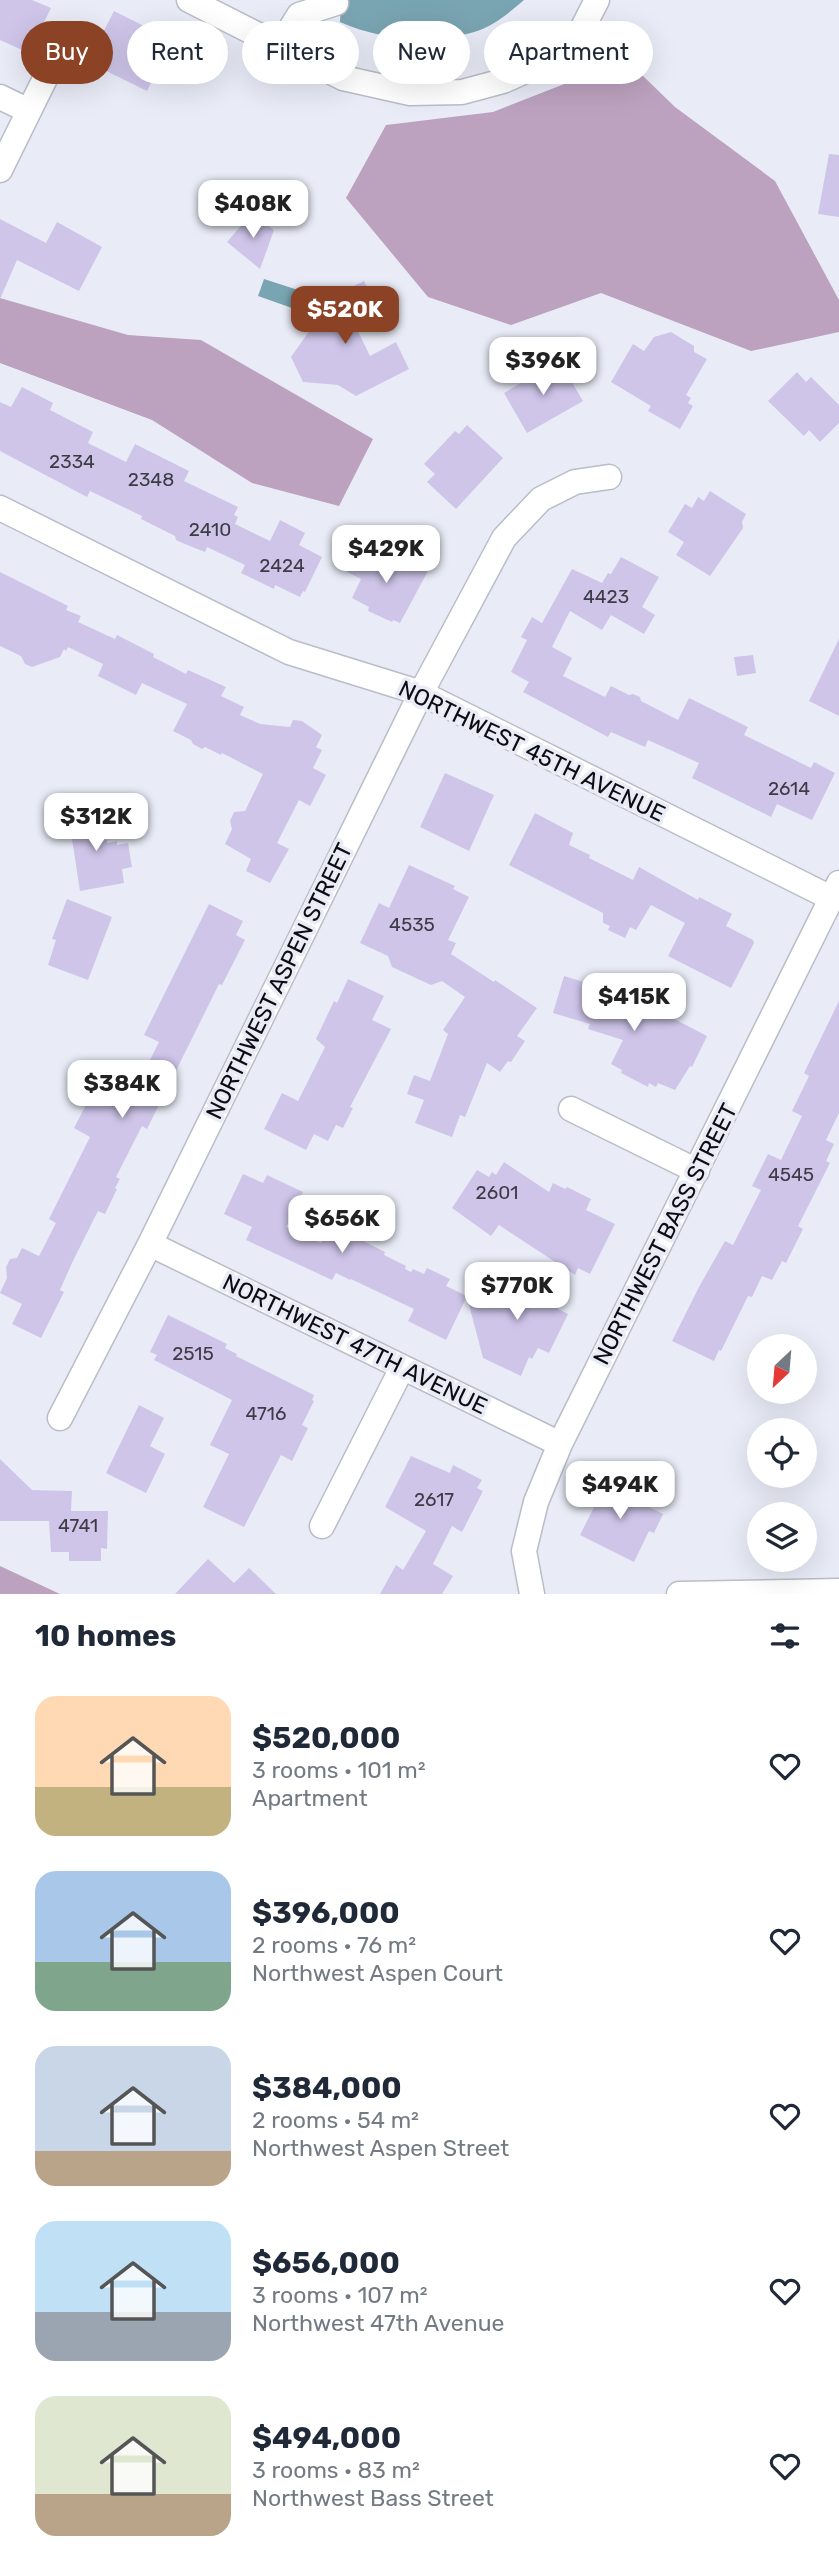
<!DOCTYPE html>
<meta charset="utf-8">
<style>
:root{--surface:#fff;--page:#f6f6f7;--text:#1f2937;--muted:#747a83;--accent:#8c4325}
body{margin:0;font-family:Rubik,sans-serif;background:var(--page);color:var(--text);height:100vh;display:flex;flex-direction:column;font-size:26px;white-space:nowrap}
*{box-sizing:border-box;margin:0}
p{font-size:23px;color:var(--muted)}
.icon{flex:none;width:38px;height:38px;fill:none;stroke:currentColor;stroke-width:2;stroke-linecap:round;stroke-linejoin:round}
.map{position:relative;height:1594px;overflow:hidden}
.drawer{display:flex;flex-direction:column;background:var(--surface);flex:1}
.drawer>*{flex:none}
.banner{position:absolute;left:21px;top:21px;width:798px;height:63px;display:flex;gap:14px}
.needle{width:46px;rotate:206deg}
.fabs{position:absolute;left:747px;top:1334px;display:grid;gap:14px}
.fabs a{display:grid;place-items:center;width:70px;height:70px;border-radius:50%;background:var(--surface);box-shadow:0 7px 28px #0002;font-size:35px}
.price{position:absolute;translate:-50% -60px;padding:0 16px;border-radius:14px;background:#fff;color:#222;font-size:23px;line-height:46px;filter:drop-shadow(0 2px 4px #0008)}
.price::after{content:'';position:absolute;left:50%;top:42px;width:21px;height:16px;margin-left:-10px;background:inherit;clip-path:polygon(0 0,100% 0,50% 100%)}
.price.current{background:var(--accent);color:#fff}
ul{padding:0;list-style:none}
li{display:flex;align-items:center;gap:21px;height:175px;padding:0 35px}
li span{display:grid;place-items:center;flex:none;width:196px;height:140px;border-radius:21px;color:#555}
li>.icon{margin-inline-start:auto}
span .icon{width:84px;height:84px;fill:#fffc;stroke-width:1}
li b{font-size:30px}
h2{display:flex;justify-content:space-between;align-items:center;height:84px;padding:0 35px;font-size:30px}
.pill{padding:0 24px;border-radius:32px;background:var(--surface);box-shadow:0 7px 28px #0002;font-size:24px;line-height:63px}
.pill.current{background:var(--accent);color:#fff}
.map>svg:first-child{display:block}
.forest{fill:#bda2bf}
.water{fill:#79a4b1}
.building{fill:#cec5e9}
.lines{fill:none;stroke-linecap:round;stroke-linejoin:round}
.minor-casing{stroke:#babdc7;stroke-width:27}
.minor{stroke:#fff;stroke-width:24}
.labels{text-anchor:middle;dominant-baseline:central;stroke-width:7;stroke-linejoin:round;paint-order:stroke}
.number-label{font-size:19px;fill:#3c3b46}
.street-label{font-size:23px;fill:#0c0d10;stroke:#e9ecf7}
</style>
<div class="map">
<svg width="839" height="1594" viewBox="0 0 839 1594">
<rect width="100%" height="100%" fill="#e9ecf7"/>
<path class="forest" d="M609 43 675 107 775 181 839 300V332L751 351 601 293 511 325 428 297 346 198 386 125 493 112 595 72Z
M0 298 128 335 201 340 373 439 339 506 252 483 152 420 0 363Z
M0 1566 60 1594H0Z"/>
<path class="water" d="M341 0H524C510 12 493 27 474 32 430 45 381 40 340 22Z
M264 279 298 290 292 308 258 296Z"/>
<path class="building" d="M0 0H32L51 8 29 53 0 40Z
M114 11 172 40 147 91 88 62Z
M829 154 839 155V217L818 214Z
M252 213 274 230 260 269 227 242Z
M0 219 46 243 57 222 102 247 79 291 17 260 0 299Z
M364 281 377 306 352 319 370 356 396 342 409 369 356 396 338 385 303 382 291 357 310 330 312 307Z
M671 332 694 346V352L707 359 686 395 691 398 688 403 693 406 680 429 648 411 651 406 611 382 633 344 644 351 654 337Z
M559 360 583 401 527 433 504 393Z
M797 372 806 382 811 377 839 405V423L820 442 809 430 804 436 768 401Z
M22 387 53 403 50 410 93 432 88 443 126 462 135 444 189 471 184 481 238 507 234 515 238 517 235 524 270 541 280 520 305 533 299 545 322 557 305 592 303 591 300 597 275 585 274 589 241 573 245 565 207 547 205 552 185 544 176 540 175 536 141 519 142 516 90 491 87 497 0 451V402L11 407Z
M467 425 503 458 456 509 427 482 435 474 424 464 455 431 459 434Z
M710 491 746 514 742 522 743 528 710 576 676 555 684 542 668 532 685 504 692 508 698 497 704 501Z
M357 552 371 559 373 555 390 564 396 556 428 571 400 623 393 620 392 622 368 611 369 607 352 598 361 579 347 572Z
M621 557 659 577 642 607 655 615 644 634 611 615 602 630 570 611 552 647 572 658 563 676 605 697 611 686 629 695 633 694 640 697 641 701 678 720 689 698 748 727 744 735 811 768 814 762 835 773 812 820 777 804 771 817 692 778 699 763 648 740 645 747 611 732 608 737 523 692 529 682 511 672 527 640 521 637 532 617 542 623 572 569 602 583 608 573 611 574Z
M0 572 68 606 66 610 81 616 78 622 115 639 117 635 154 654 153 657 186 674 188 670 226 687 221 696 244 707 240 715 260 724 290 727 293 720 302 721 322 735 316 747 322 750 313 768 326 775 310 806 299 800 277 843 289 849 270 883 246 871 251 859 225 844 232 829 230 821 234 812 245 811 263 774 222 753 221 755 205 747 202 749 193 744 191 740 173 731 187 704 142 683 136 695 98 676 103 664 68 647 66 651 64 649 60 657 32 667 25 664 21 656 0 646Z
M839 639V716L809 701Z
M753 655 756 673 737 676 734 657Z
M445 773 494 795 469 851 420 827Z
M96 808 102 841 107 840V843L117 841V845L128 843 132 867 122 869 124 883 80 891 68 813Z
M535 813 573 833 569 845 590 855 589 858 633 880 639 867 698 900 699 897 732 914 726 926 753 940 754 943 731 988 668 956 685 923 651 905 636 930 630 927 625 938 608 930 610 926 603 923V913L509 865Z
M409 865 455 886 453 889 469 897 448 940 456 943 451 954 494 982 495 980 537 1008 517 1036 525 1041 511 1062 508 1061 500 1072 487 1063 465 1117 460 1115 452 1137 415 1123 424 1100 407 1094 414 1075 430 1081 448 1034 443 1030 465 997 442 981 431 985 392 967 388 956 360 943 379 903 389 908Z
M67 899 112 917 88 980 48 965 56 940 52 939Z
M209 904 243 921 236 935 245 940 222 985 219 984 147 1129 142 1126 116 1177 120 1179 115 1188 117 1189 105 1214 98 1211 72 1263 60 1290 64 1292 41 1338 12 1324 22 1304 0 1293 7 1278 6 1267 10 1259 17 1258 22 1248 39 1256 56 1223 49 1219 90 1137 74 1128 109 1061 141 1078 159 1042 144 1035Z
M564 976 630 996 707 1036 692 1067 690 1066 675 1090 658 1083 656 1087 649 1083 648 1087 621 1073 622 1070 611 1064 623 1040 588 1029 590 1024 553 1013Z
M348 979 384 996 372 1020 391 1029 350 1107 353 1108 343 1128 336 1125 328 1141 314 1134 306 1150 264 1129 282 1093 298 1101 325 1047 316 1039 334 1001 337 1003Z
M839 1001V1113L826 1140 834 1144 826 1161 830 1163 798 1226 803 1229 786 1263 782 1261 772 1280 762 1276 752 1297 748 1296 721 1351 719 1350 714 1361 672 1341 699 1287 725 1241 733 1245 761 1190 752 1186 768 1154 781 1160 802 1116 792 1111 809 1076 804 1073Z
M504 1162 549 1192 553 1183 565 1189 567 1187 591 1199 586 1210 615 1224 590 1274 578 1268 575 1275 499 1225 491 1236 452 1208 477 1170 489 1177 492 1172 496 1175Z
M243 1174 263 1183 267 1175 303 1192 286 1227 321 1243 328 1228 340 1234 342 1230 385 1252 384 1255 406 1266 405 1269 411 1272 413 1269 424 1274 427 1268 450 1279 446 1286 467 1296 446 1340 408 1321 414 1309 351 1279 350 1280 336 1273 332 1280 246 1240 252 1227 224 1214Z
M502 1270 564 1298 558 1309 568 1314 549 1353 538 1348 532 1359 529 1357 521 1376 483 1358 467 1297 486 1306Z
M168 1315 227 1344 225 1348 237 1354 236 1356 314 1395 312 1400 314 1401 302 1425 308 1428 292 1461 281 1455 244 1527 203 1507 229 1454 210 1445 232 1400 154 1360 157 1355 150 1352Z
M139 1405 164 1418 150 1446 165 1454 146 1493 106 1473Z
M411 1456 450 1473 453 1465 482 1480 477 1488 483 1491 462 1532 452 1526 433 1564 453 1576 442 1594H380L396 1565 403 1570 426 1531 385 1507Z
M0 1459 32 1490 72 1491 71 1511H108L107 1549 101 1548V1561H69V1552H51L49 1521H0Z
M604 1479 629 1492 627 1496 663 1514 654 1533 649 1531 634 1562 580 1535 595 1505 591 1503Z
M208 1559 234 1583 249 1568 276 1594H175Z"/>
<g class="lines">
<g class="minor-casing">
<path id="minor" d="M189 0 343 78 410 93 462 92 503 81 539 65 580 33 597 0
M280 46 299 15 336 3
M0 97 29 111
M0 170 65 38
M0 508 289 652 421 693 831 898
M571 1109 697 1171
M150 1244 560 1444
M60 1418 150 1244 421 693 504 538 541 499 575 482 609 477
M322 1526 402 1368
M532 1594 524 1551 536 1502 560 1444 839 883
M679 1594 839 1591"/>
</g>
<use href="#minor" class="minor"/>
</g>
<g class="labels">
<g class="number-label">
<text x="72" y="461">2334</text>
<text x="151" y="479">2348</text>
<text x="210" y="529">2410</text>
<text x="282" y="565">2424</text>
<text x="606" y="596">4423</text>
<text x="789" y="788">2614</text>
<text x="412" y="924">4535</text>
<text x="791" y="1174">4545</text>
<text x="497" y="1192">2601</text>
<text x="193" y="1353">2515</text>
<text x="266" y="1413">4716</text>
<text x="434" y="1499">2617</text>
<text x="78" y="1525">4741</text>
</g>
<g class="street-label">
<text transform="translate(532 751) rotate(26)">NORTHWEST 45TH AVENUE</text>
<text transform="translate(279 981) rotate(-64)">NORTHWEST ASPEN STREET</text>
<text transform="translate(665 1234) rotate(-63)">NORTHWEST BASS STREET</text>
<text transform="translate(355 1344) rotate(26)">NORTHWEST 47TH AVENUE</text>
</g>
</g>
</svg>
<div class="fabs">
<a><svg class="needle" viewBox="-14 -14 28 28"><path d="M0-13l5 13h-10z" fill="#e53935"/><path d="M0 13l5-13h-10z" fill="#747a83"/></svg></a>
<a><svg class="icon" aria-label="locate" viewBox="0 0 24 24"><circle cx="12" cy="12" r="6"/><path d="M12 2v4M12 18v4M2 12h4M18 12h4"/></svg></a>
<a><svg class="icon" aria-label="layers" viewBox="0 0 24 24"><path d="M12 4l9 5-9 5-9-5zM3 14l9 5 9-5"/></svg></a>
</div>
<b class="price" style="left:253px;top:240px">$408K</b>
<b class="price current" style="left:345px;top:346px">$520K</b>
<b class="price" style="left:543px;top:397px">$396K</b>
<b class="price" style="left:386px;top:585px">$429K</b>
<b class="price" style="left:96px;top:853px">$312K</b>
<b class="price" style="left:634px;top:1033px">$415K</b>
<b class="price" style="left:122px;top:1120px">$384K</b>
<b class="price" style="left:342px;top:1255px">$656K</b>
<b class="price" style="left:517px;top:1322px">$770K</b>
<b class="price" style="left:620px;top:1521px">$494K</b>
<div class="banner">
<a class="pill current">Buy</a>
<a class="pill">Rent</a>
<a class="pill">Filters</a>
<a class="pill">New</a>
<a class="pill">Apartment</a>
</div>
</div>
<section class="drawer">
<h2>10 homes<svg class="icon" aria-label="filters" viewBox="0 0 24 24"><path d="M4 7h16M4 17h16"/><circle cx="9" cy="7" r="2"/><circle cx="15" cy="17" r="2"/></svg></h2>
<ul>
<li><span style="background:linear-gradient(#ffd9b3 65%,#c2b280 0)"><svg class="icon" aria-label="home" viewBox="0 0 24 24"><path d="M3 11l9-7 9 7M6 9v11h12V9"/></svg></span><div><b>$520,000</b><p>3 rooms · 101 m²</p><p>Apartment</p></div><svg class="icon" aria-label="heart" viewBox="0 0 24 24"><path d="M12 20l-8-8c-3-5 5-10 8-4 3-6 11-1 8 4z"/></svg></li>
<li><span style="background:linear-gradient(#a9c7e8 65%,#7fa58c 0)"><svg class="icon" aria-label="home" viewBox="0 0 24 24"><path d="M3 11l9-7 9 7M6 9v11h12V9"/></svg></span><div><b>$396,000</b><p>2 rooms · 76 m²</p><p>Northwest Aspen Court</p></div><svg class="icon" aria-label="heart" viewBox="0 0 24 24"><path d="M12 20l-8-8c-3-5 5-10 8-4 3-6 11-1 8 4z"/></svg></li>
<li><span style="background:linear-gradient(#c9d6e8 75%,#b9a48a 0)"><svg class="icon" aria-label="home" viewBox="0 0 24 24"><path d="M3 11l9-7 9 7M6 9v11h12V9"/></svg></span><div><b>$384,000</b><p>2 rooms · 54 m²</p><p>Northwest Aspen Street</p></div><svg class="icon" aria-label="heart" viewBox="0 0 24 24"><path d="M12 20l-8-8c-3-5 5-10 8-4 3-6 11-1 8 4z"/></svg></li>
<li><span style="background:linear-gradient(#bfe0f5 65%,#9aa5b1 0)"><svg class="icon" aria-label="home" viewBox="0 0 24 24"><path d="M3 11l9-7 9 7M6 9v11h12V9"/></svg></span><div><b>$656,000</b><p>3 rooms · 107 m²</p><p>Northwest 47th Avenue</p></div><svg class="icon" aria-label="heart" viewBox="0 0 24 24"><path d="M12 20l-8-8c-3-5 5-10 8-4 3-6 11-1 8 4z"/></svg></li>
<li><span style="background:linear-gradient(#dfe7d0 70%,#b9a48a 0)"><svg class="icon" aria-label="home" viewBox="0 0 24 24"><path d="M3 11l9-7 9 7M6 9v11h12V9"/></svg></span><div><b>$494,000</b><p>3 rooms · 83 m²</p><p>Northwest Bass Street</p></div><svg class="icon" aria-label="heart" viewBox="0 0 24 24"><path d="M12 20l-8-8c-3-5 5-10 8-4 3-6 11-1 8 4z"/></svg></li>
</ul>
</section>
